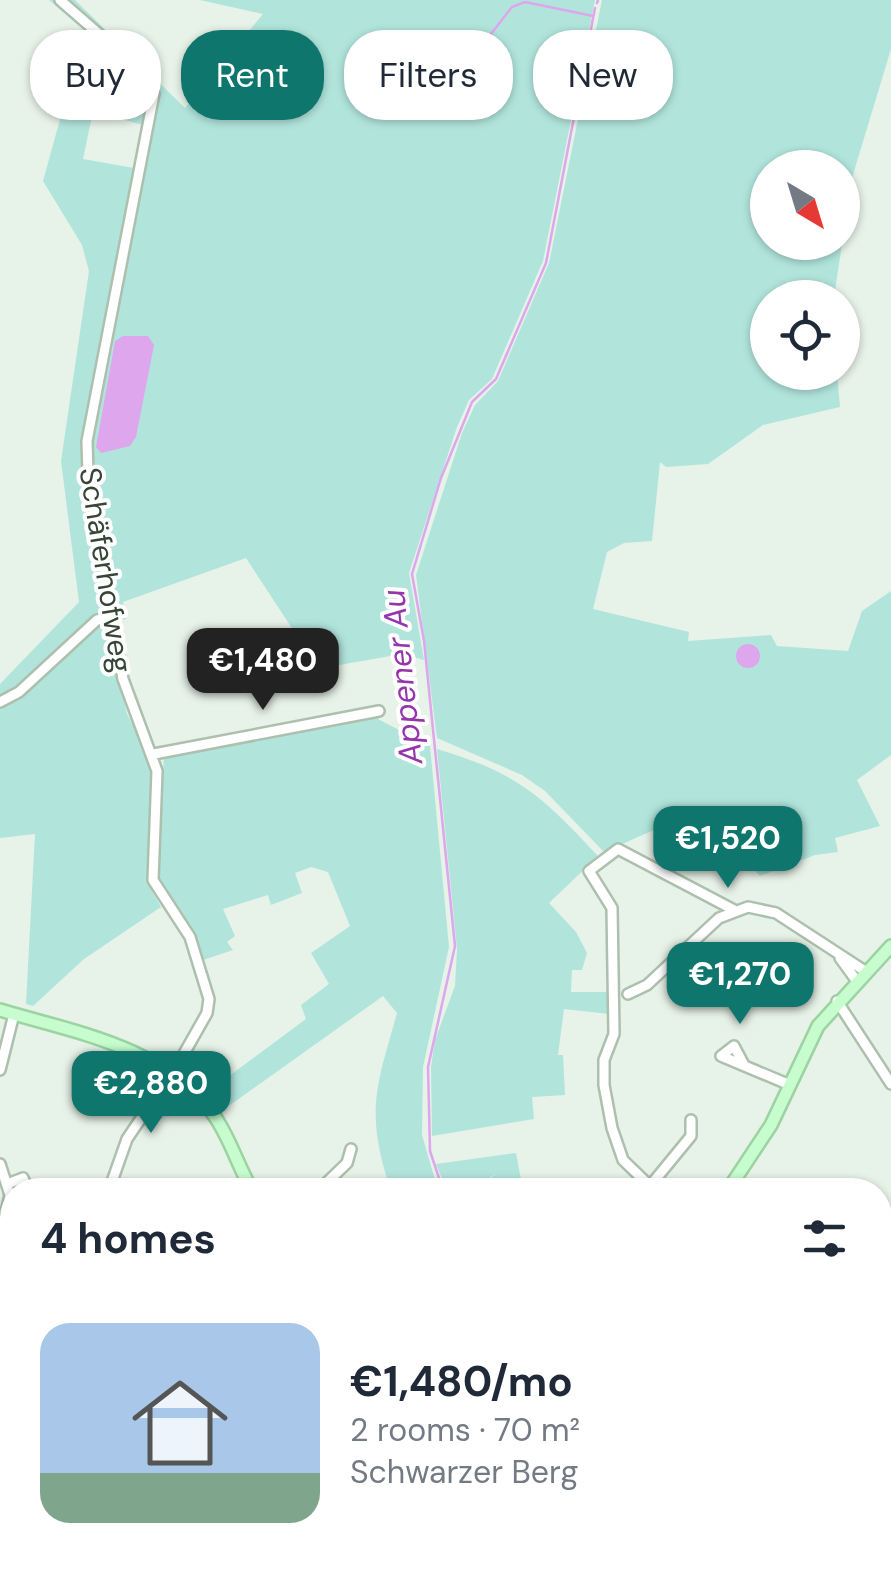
<!DOCTYPE html>
<meta charset="utf-8">
<style>
:root{--surface:#fff;--page:#f6f6f7;--text:#1f2937;--muted:#747a83;--accent:#0f766e}
body{margin:0;font-family:"DM Sans",sans-serif;background:var(--page);color:var(--text);height:100vh;display:flex;flex-direction:column;font-size:38px;white-space:nowrap}
*{box-sizing:border-box;margin:0}
p{font-size:32px;color:var(--muted)}
.icon{flex:none;width:55px;height:55px;fill:none;stroke:currentColor;stroke-width:2;stroke-linecap:round;stroke-linejoin:round}
.map{position:relative;flex:1;overflow:hidden}
.sheet{position:absolute;left:0px;top:1178px;width:892px;height:392px;display:flex;flex-direction:column;background:var(--surface);border-radius:40px 40px 0 0;box-shadow:0 2px 8px #0004}
.sheet>*{flex:none}
.guide{position:absolute;left:30px;top:30px;width:832px;height:90px;display:flex;gap:20px}
.needle{width:65px;rotate:142deg}
.buttons{position:absolute;left:750px;top:150px;display:grid;gap:20px}
.buttons a{display:grid;place-items:center;width:110px;height:110px;border-radius:50%;background:var(--surface);box-shadow:0 2px 8px #0004;font-size:50px}
.price{position:absolute;translate:-50% -85px;padding:0 22px;border-radius:20px;background:var(--accent);color:#fff;font-size:32px;line-height:65px;filter:drop-shadow(0 2px 5px #0008)}
.price::after{content:'';position:absolute;left:50%;top:60px;width:30px;height:22px;margin-left:-15px;background:inherit;clip-path:polygon(0 0,100% 0,50% 100%)}
.price.on{background:#222;color:#fff}
ul{padding:0;list-style:none}
li{display:flex;align-items:center;gap:30px;height:250px;padding:0 40px}
li span{display:grid;place-items:center;flex:none;width:280px;height:200px;border-radius:30px;color:#555}
li>.icon{margin-inline-start:auto}
span .icon{width:120px;height:120px;fill:#fffc;stroke-width:1}
li b{font-size:42px}
h2{display:flex;justify-content:space-between;align-items:center;height:120px;padding:0 40px;font-size:42px}
.chip{padding:0 35px;border-radius:40px;background:var(--surface);box-shadow:0 2px 8px #0004;font-size:35px;line-height:90px}
.chip.on{background:var(--accent);color:#fff}
.map>svg:first-child{display:block}
.green{fill:#b1e5dc;fill-rule:evenodd}
.water{fill:#dea6ec}
.lines{fill:none;stroke-linecap:round;stroke-linejoin:round}
.stream{stroke:#dea6ec;stroke-width:2.5}
.street-casing{stroke:#adc0ae;stroke-width:14}
.secondary-casing{stroke:#9bd3a1;stroke-width:16}
.street{stroke:#fff;stroke-width:9}
.secondary{stroke:#c7fccf;stroke-width:11}
.labels{text-anchor:middle;dominant-baseline:central;stroke-width:8;stroke-linejoin:round;paint-order:stroke}
.street-label{font-size:30px;fill:#364536;stroke:#fff}
.water-label{font-size:32px;font-style:italic;fill:#9435ab;stroke:#fff}
</style>
<div class="map">
<svg width="891" height="1569" viewBox="0 0 891 1569">
<rect width="100%" height="100%" fill="#e7f2e8"/>
<path class="green" d="M49 0H75L185 108 263 14 200 0H595L543 261 492 379 469 400 457 427 409 573 424 660 402 654 282 675 299 639 246 558 123 602 126 619 107 624 127 714 149 754 153 772 147 882 161 907 84 959 33 1006 26 1004 35 834 0 838V684L79 602 61 461 89 271 82 245 43 181 64 105 53 92 98 42ZM93 111 143 125 134 168 83 159Z
M602 0H891V49L852 178 834 297 768 298V372L837 373 840 407 763 425 708 464 666 467 660 462 652 541 624 543 607 552 593 609 689 632 688 641 771 635 777 646 848 651 862 611 891 591V755L857 780 880 826 835 838 838 852 815 855 760 876 697 811 604 852 545 791 522 775 437 738 416 575 462 433 475 405 498 381 549 263ZM768 168H842V242H768Z
M376 718 430 746 449 947 423 1067 422 1135 438 1190 407 1186 410 1190H396V1182L389 1185C365 1110 377 1085 397 1013L383 996 223 1110 209 1091 306 1019 301 1005 329 984 311 953 350 926 328 872 311 867 295 873 302 893 271 905 268 895 223 909 235 936 227 942 233 950 203 960C192 925 171 909 157 878L164 755Z
M437 749C518 773 542 796 598 856L549 903 576 932 587 953 582 970H572L571 992H608L609 1014 564 1009 558 1055H563L565 1095 532 1097 534 1119 432 1136 431 1067 435 1040 455 986 457 949Z
M516 1153 523 1190 509 1186 480 1190 496 1173 474 1190H447L436 1164Z
M0 1288 12 1291V1360H0Z
M653 1558H683L696 1569H648Z"/>
<path class="water" d="M123 336H148L154 345 136 437 130 446 101 453 96 447 115 341Z
M736 656a12 12 0 1 1 24 0a12 12 0 1 1-24 0Z"/>
<g class="lines">
<path class="stream" d="M597 3 598 0
M448 89 512 7 525 2 593 16
M443 1190 430 1151 428 1067 455 946 424 641 412 574 441 478 472 402 496 379 546 263 595 8
M634 1558 641 1564"/>
<g class="street-casing">
<path id="street" d="M60 0 147 76 154 94 87 441 88 474 123 679 157 771 153 880 190 937 209 999 207 1013 181 1059 127 1139 109 1190
M0 702 19 692 97 620 111 617
M154 754 379 711
M840 958 856 980
M628 994 647 985 719 918 748 907 776 913 865 971
M837 1001 891 1084
M744 1065 734 1046 721 1056 790 1085
M0 1070 14 1014
M0 1164 10 1195 2 1230 12 1242
M7 1184 23 1178 28 1190
M650 1186 691 1136V1120
M319 1190 347 1163 351 1149
M654 1190 623 1160 612 1128 604 1085V1060L614 1034 612 908 589 871 618 849 734 910
M887 1247 891 1229
M0 1365 12 1366
M880 1476 891 1472
M94 1558 101 1569
M506 1558 507 1569
M687 1558 702 1569
M855 1558 876 1568 891 1565
M56 1569 73 1563 90 1567
M137 1569 151 1558
M643 1569 648 1558
M736 1569 750 1558"/>
</g>
<g class="secondary-casing">
<path id="secondary" d="M0 1010C77 1033 162 1046 213 1114 230 1137 237 1165 252 1190
M728 1190 771 1125 818 1026 891 946
M46 1569 61 1558"/>
</g>
<use href="#street" class="street"/>
<use href="#secondary" class="secondary"/>
</g>
<g class="labels">
<g class="street-label">
<text transform="translate(106 570) rotate(81)">Schäferhofweg</text>
</g>
<g class="water-label">
<text transform="translate(402 677) rotate(-96)">Appener Au</text>
</g>
</g>
</svg>
<div class="buttons">
<a><svg class="needle" viewBox="-14 -14 28 28"><path d="M0-13l5 13h-10z" fill="#e53935"/><path d="M0 13l5-13h-10z" fill="#747a83"/></svg></a>
<a><svg class="icon" aria-label="locate" viewBox="0 0 24 24"><circle cx="12" cy="12" r="6"/><path d="M12 2v4M12 18v4M2 12h4M18 12h4"/></svg></a>
</div>
<b class="price on" style="left:263px;top:713px">€1,480</b>
<b class="price" style="left:728px;top:891px">€1,520</b>
<b class="price" style="left:740px;top:1027px">€1,270</b>
<b class="price" style="left:151px;top:1136px">€2,880</b>
<div class="guide">
<a class="chip">Buy</a>
<a class="chip on">Rent</a>
<a class="chip">Filters</a>
<a class="chip">New</a>
</div>
<section class="sheet">
<h2>4 homes<svg class="icon" aria-label="filters" viewBox="0 0 24 24"><path d="M4 7h16M4 17h16"/><circle cx="9" cy="7" r="2"/><circle cx="15" cy="17" r="2"/></svg></h2>
<ul>
<li><span style="background:linear-gradient(#a9c7e8 75%,#7fa58c 0)"><svg class="icon" aria-label="home" viewBox="0 0 24 24"><path d="M3 11l9-7 9 7M6 9v11h12V9"/></svg></span><div><b>€1,480/mo</b><p>2 rooms · 70 m²</p><p>Schwarzer Berg</p></div></li>
</ul>
</section>
</div>
